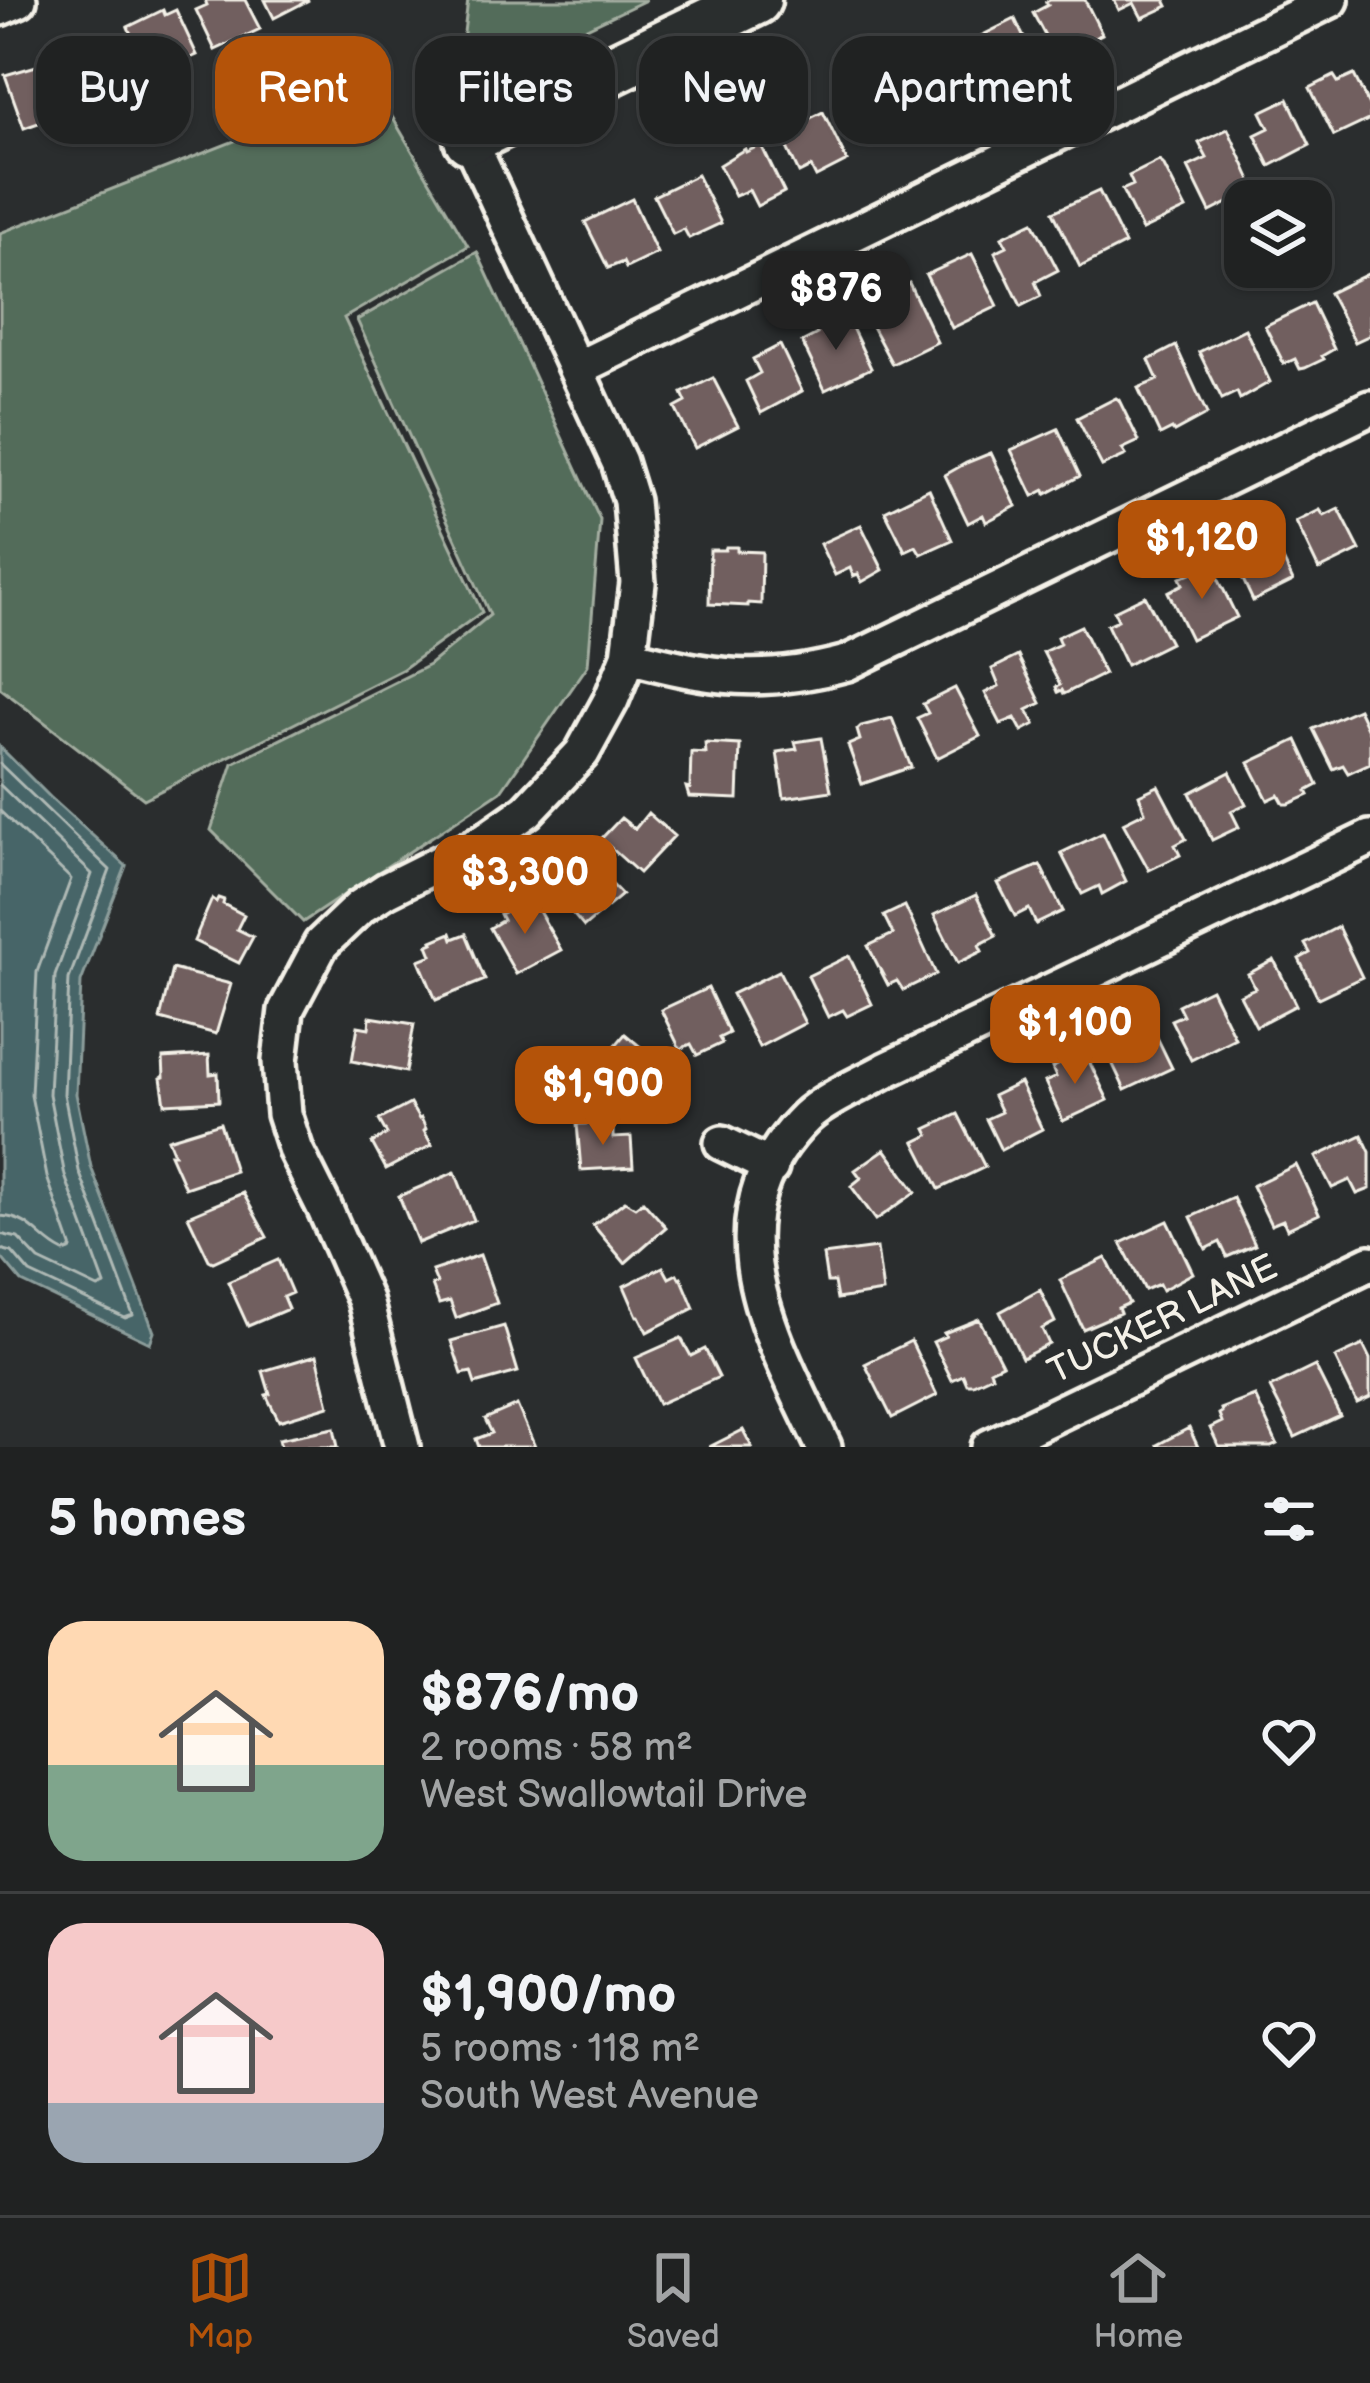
<!DOCTYPE html>
<meta charset="utf-8">
<style>
:root{--surface:#202222;--page:#282a2a;--text:#f1f3f6;--muted:#a2a4a5;--line:#3d3f40;--accent:#b45309}
body{margin:0;font-family:"Balsamiq Sans",sans-serif;background:var(--page);color:var(--text);height:100vh;display:flex;flex-direction:column;font-size:45px;white-space:nowrap}
*{box-sizing:border-box;margin:0}
p{font-size:39px;color:var(--muted)}
.icon{flex:none;width:66px;height:66px;fill:none;stroke:currentColor;stroke-width:2;stroke-linecap:round;stroke-linejoin:round}
.map{position:relative;height:1447px;overflow:hidden}
.panel{display:flex;flex-direction:column;background:var(--surface);flex:1}
.panel>*{flex:none}
.top-card{position:absolute;left:36px;top:36px;width:1299px;height:108px;display:flex;gap:24px}
.tools{position:absolute;left:1224px;top:180px;display:grid;gap:24px}
.tools a{display:grid;place-items:center;width:108px;height:108px;border-radius:24px;background:var(--surface);box-shadow:0 3px 9px #0004,0 0 0 3px var(--line);font-size:60px}
.price{position:absolute;translate:-50% -102px;padding:0 27px;border-radius:24px;background:var(--accent);color:#fff;font-size:39px;line-height:78px;filter:drop-shadow(0 3px 6px #0008)}
.price::after{content:'';position:absolute;left:50%;top:72px;width:36px;height:27px;margin-left:-18px;background:inherit;clip-path:polygon(0 0,100% 0,50% 100%)}
.price.selected{background:#222;color:#fff}
ul{padding:0;list-style:none}
li{display:flex;align-items:center;gap:36px;height:300px;padding:0 48px}
li+li{border-top:3px solid var(--line)}
li span{display:grid;place-items:center;flex:none;width:336px;height:240px;border-radius:36px;color:#555}
li>.icon{margin-inline-start:auto}
span .icon{width:144px;height:144px;fill:#fffc;stroke-width:1}
li b{font-size:51px}
h2{display:flex;justify-content:space-between;align-items:center;height:144px;padding:0 48px;font-size:51px}
.pill{padding:0 42px;border-radius:36px;background:var(--surface);box-shadow:0 3px 9px #0004,0 0 0 3px var(--line);font-size:42px;line-height:108px}
.pill.selected{background:var(--accent);color:#fff}
.tabs{display:flex;justify-content:space-around;align-items:center;height:168px;border-top:3px solid var(--line);background:var(--surface);font-size:33px;color:var(--muted)}
.tabs a{display:grid;justify-items:center;gap:6px}
.tabs .selected{color:var(--accent)}
.map>svg:first-child{display:block}
.green{fill:#536c5a;stroke:#a4aea1;stroke-width:3}
.water{fill:#476568;stroke:#8c9d9b;stroke-width:3}
.lines{fill:none;stroke-linecap:round;stroke-linejoin:round}
.shore{stroke:#afb9b5;stroke-width:3}
.building{fill:#715e5e;stroke:#f4f1e8;stroke-width:3}
.street-casing{stroke:#f4f1e8;stroke-width:42}
.secondary-casing{stroke:#f4f1e8;stroke-width:57}
.street{stroke:#2a2d2e;stroke-width:33}
.secondary{stroke:#2a2d2e;stroke-width:48}
.labels{text-anchor:middle;dominant-baseline:central;stroke-width:9;stroke-linejoin:round;paint-order:stroke}
.street-label{font-size:36px;fill:#f4f1e8;stroke:#2a2d2e}
</style>
<div class="map">
<svg width="1370" height="1447" viewBox="0 0 1370 1447">
<rect width="100%" height="100%" fill="#2a2d2e"/>
<filter id="ink" filterUnits="userSpaceOnUse"><feTurbulence type="fractalNoise" baseFrequency=".00833" numOctaves="2"/><feDisplacementMap in="SourceGraphic" scale="24" xChannelSelector="R" yChannelSelector="G"/><feConvolveMatrix kernelMatrix="1 2 1 2 8 2 1 2 1" color-interpolation-filters="sRGB"/></filter>
<g filter="url(#ink)">
<path class="green" d="M468 0H646L457 89Z
M374 86 468 246 344 318 482 612 403 669 144 799 0 688V233Z
M477 252 600 520 588 665 501 791 303 922 211 830 233 763 429 665 490 615 357 320Z"/>
<path class="water" d="M0 747 50 797 126 866 81 982 76 1094 91 1167 154 1332 150 1343 22 1282 0 1256Z"/>
<g class="lines">
<path class="shore" d="M0 764 110 870 69 979 64 1094 79 1171 133 1315 125 1318 30 1273 12 1252 0 1249
M0 785 92 874 55 976 49 1094 65 1176 105 1285 98 1288 39 1260 18 1238 0 1234
M0 811 71 879 37 972 31 1095 47 1177 72 1249 64 1252C38 1240 34 1218 0 1216"/>
</g>
<path class="building" d="M205 0H245L260 29 215 50 196 10 207 5Z
M265 0H309L274 18Z
M1050 0H1085L1102 34 1090 40 1093 44 1058 60 1033 13 1048 5 1046 2Z
M1114 0H1165L1168 6 1142 18 1134 3 1119 10Z
M163 10 165 15 176 10 197 55 149 76 128 27Z
M1015 19 1034 59 1024 64 1029 74 995 90 971 41Z
M117 39 139 88 92 109 70 61V54L102 40 104 45Z
M950 45 978 98 931 122 904 67Z
M57 60 74 111 42 124 41 122 24 128 5 75Z
M1354 75 1370 107V119L1334 136 1310 88 1334 76 1338 82Z
M887 83 911 132 886 143 882 137 867 145 845 103Z
M1288 99 1310 145 1270 166 1255 135 1269 128 1261 112Z
M823 112 847 161 816 177 811 167 799 173 780 133Z
M1228 129 1255 189 1210 212 1188 167 1207 158 1199 143Z
M761 145 784 192 757 206 749 190 735 196 719 165 745 149 746 152Z
M1159 161 1163 164 1186 209 1142 230 1122 190 1133 185 1129 176Z
M697 175 721 223 689 238 684 229 673 234 654 196Z
M1099 191 1125 244 1080 267 1053 212Z
M632 199 657 253 626 268 623 262 608 268 585 222Z
M1033 222 1058 270 1035 282 1041 296 1021 306 995 252 1007 246 1002 237Z
M972 254 998 306 952 328 926 275Z
M1370 273V335L1355 342 1329 293Z
M909 283 937 342 892 364 869 321 888 312 881 297Z
M1312 303 1334 349 1322 356 1324 359 1305 368 1300 369 1295 359 1284 364 1265 326Z
M846 315 871 368 825 390 802 342 817 334 813 328Z
M1245 329 1270 382 1240 399 1237 392 1222 399 1199 352Z
M780 345 802 391 761 413 746 381 760 373 753 359Z
M1176 346 1207 414 1174 432 1172 429 1160 435 1138 388 1158 380 1149 360Z
M713 378 738 426 695 448 675 408 686 402 682 393Z
M1116 398 1119 400 1139 441 1122 449 1126 455 1102 466 1077 418Z
M1058 429 1080 476 1046 494 1045 490 1033 496 1011 450Z
M991 453 1016 506 986 522 983 515 968 523 945 475 966 463Z
M929 489 952 540 921 554 916 546 905 551 885 511Z
M1339 509 1360 550 1319 570 1296 522 1320 510 1324 516Z
M861 525 883 570 862 582 858 574 853 576 850 568 835 575 820 544Z
M1258 542 1265 555 1278 549 1293 581 1253 601 1231 554Z
M726 547H737V551L762 552 761 604 748 603V606L709 604 710 550H725Z
M1211 564 1237 617 1191 639 1168 592 1183 584 1180 578Z
M1145 596 1170 643 1126 665 1107 625 1118 620 1114 611Z
M1081 626 1104 674 1064 694 1062 690 1058 692 1056 687 1060 685 1043 652 1060 644 1057 637Z
M1018 656 1041 703 1027 710 1035 724 1022 731 1015 718 1001 724 985 693 999 686 992 669Z
M955 688 980 736 937 758 917 718 928 713 923 704Z
M1358 709 1370 734V763L1348 773 1343 765 1333 769 1313 729Z
M892 718 911 767 862 784 848 745 860 740 857 730 861 726Z
M821 738 831 791 784 798 777 752 797 749 795 742Z
M1297 740 1318 785 1307 791 1309 795 1289 804H1284L1279 795 1268 800 1249 763Z
M705 743 740 745 738 799 689 797 686 787 690 788 691 752 706 753Z
M1230 772 1246 804 1231 811 1239 827 1212 840 1190 793Z
M1158 786 1186 839 1175 845 1180 855 1149 870 1123 823 1145 812 1139 795Z
M648 813 674 836 639 873 601 839 621 818 635 829Z
M1103 833 1126 881 1102 894 1099 886 1082 894 1061 853Z
M584 855 622 895 584 927 556 894 565 886 559 877Z
M1040 865 1063 911 1036 924 1029 909 1015 916 998 883Z
M976 895 996 936 979 945 982 951 958 963 934 915Z
M218 898 224 900 223 904 244 915 237 929 253 937 239 963 194 941 212 899 216 902Z
M532 899 561 950 516 974 490 928 503 920 500 914Z
M905 906 936 974 903 990 897 981 888 985 868 946 893 934 884 916Z
M1338 927 1362 977 1318 998 1299 959 1310 953 1305 944Z
M451 933 453 939 466 934 485 980 436 1000 419 960 432 955 428 945 433 943 432 941Z
M849 956 872 1004 847 1016 843 1010 828 1017 808 976Z
M1274 960 1296 1005 1256 1026 1240 995 1255 988 1248 974Z
M172 969 231 984 216 1034 160 1019Z
M779 971 805 1023 759 1047 732 994Z
M708 988 729 1033 719 1038 722 1043 697 1055 691 1044 680 1049 661 1010Z
M1211 989 1235 1038 1191 1060 1171 1020 1183 1015 1178 1005Z
M370 1017 414 1024 406 1072 352 1061 358 1026 369 1028Z
M1150 1023 1172 1068 1125 1090 1107 1052 1118 1047 1114 1038 1118 1034 1137 1025 1138 1028Z
M625 1034 667 1069 643 1097 635 1091 627 1100 594 1071Z
M1084 1051 1108 1100 1063 1121 1045 1082 1056 1077 1052 1068Z
M209 1055 210 1074 218 1073 219 1101 165 1104 161 1078 164 1077 163 1058Z
M1020 1083 1042 1129 1001 1150 986 1119 1001 1112 993 1096Z
M410 1104 419 1119 421 1118 426 1129 424 1131 432 1145 386 1169 372 1143 387 1134 379 1120Z
M958 1114 985 1167 939 1189 915 1142 929 1135 926 1129Z
M220 1123 235 1171 185 1188 170 1154H174L168 1139Z
M613 1123V1138L631 1137 633 1167 581 1170 577 1124Z
M1362 1135 1370 1152V1189L1357 1194 1350 1180 1332 1188 1316 1157Z
M885 1149 916 1192 876 1220 851 1186 861 1178 855 1170Z
M1296 1165 1319 1214 1287 1229 1283 1220 1271 1225 1252 1186Z
M455 1172 474 1220 418 1243 399 1196Z
M243 1193 267 1237 213 1262 209 1260 188 1216Z
M1233 1198 1255 1245 1227 1257 1220 1242 1206 1249 1191 1217Z
M625 1201 635 1207 643 1201 666 1227 625 1263 593 1225Z
M1168 1221 1193 1273 1162 1290 1159 1284 1145 1290 1121 1243Z
M877 1248 883 1292 837 1299 834 1282H827L823 1255Z
M480 1255 497 1303 456 1318 450 1301 439 1304 432 1285 437 1283 432 1271Z
M1106 1258 1129 1303 1118 1308 1120 1313 1083 1329 1060 1280Z
M278 1260 292 1293 283 1297 288 1309 248 1326 228 1282Z
M663 1267 669 1278 677 1274 679 1278 681 1277 694 1308 647 1332 639 1316H637L624 1286Z
M1040 1290 1055 1322 1042 1329 1049 1344 1022 1358 1000 1312Z
M979 1319 1002 1364 990 1370 992 1375 973 1384H967L963 1375 952 1380 933 1342 946 1336 944 1333Z
M504 1326 518 1372 475 1384 471 1372 462 1374 451 1341Z
M681 1338 691 1356 705 1349 719 1377 658 1404 636 1358Z
M911 1341 937 1395 892 1418 865 1364Z
M1363 1345 1370 1359V1397L1357 1403 1335 1358Z
M317 1355 329 1406 279 1421 266 1395 270 1394 263 1371Z
M1315 1366 1340 1416 1295 1437 1270 1388Z
M1255 1396 1277 1444 1271 1447H1219L1210 1428 1222 1422 1219 1414 1222 1412 1221 1409Z
M517 1405 535 1447H479L476 1439 492 1433 485 1419Z
M334 1428 338 1447H281L279 1439Z
M1189 1428 1198 1447H1158L1157 1445Z
M743 1430 752 1447H709Z"/>
<g class="lines">
<g class="street-casing">
<path id="street" d="M0 8 19 0
M576 369 1331 0
M629 656C713 678 761 686 847 663L1370 408
M722 1143 771 1167
M402 1447 365 1300 324 1207 296 1151 284 1114 280 1061 286 1010 321 944 360 907 386 890 484 841 527 811 582 753 611 700 629 656 638 583 631 501 619 462 469 139
M824 1447C773 1339 701 1220 806 1117 825 1099 863 1083 886 1070L1370 838
M989 1447 1370 1263"/>
</g>
<g class="secondary-casing">
<path id="secondary" d="M469 139 756 0"/>
</g>
<use href="#street" class="street"/>
<use href="#secondary" class="secondary"/>
</g>
</g>
<g class="labels">
<g class="street-label">
<text transform="translate(1163 1320) rotate(-26)">TUCKER LANE</text>
</g>
</g>
</svg>
<div class="tools">
<a><svg class="icon" aria-label="layers" viewBox="0 0 24 24"><path d="M12 4l9 5-9 5-9-5zM3 14l9 5 9-5"/></svg></a>
</div>
<b class="price selected" style="left:836px;top:353px">$876</b>
<b class="price" style="left:1202px;top:602px">$1,120</b>
<b class="price" style="left:525px;top:937px">$3,300</b>
<b class="price" style="left:1075px;top:1087px">$1,100</b>
<b class="price" style="left:603px;top:1148px">$1,900</b>
<div class="top-card">
<a class="pill">Buy</a>
<a class="pill selected">Rent</a>
<a class="pill">Filters</a>
<a class="pill">New</a>
<a class="pill">Apartment</a>
</div>
</div>
<section class="panel">
<h2>5 homes<svg class="icon" aria-label="filters" viewBox="0 0 24 24"><path d="M4 7h16M4 17h16"/><circle cx="9" cy="7" r="2"/><circle cx="15" cy="17" r="2"/></svg></h2>
<ul>
<li><span style="background:linear-gradient(#ffd9b3 60%,#7fa58c 0)"><svg class="icon" aria-label="home" viewBox="0 0 24 24"><path d="M3 11l9-7 9 7M6 9v11h12V9"/></svg></span><div><b>$876/mo</b><p>2 rooms · 58 m²</p><p>West Swallowtail Drive</p></div><svg class="icon" aria-label="heart" viewBox="0 0 24 24"><path d="M12 20l-8-8c-3-5 5-10 8-4 3-6 11-1 8 4z"/></svg></li>
<li><span style="background:linear-gradient(#f6c9c9 75%,#9aa5b1 0)"><svg class="icon" aria-label="home" viewBox="0 0 24 24"><path d="M3 11l9-7 9 7M6 9v11h12V9"/></svg></span><div><b>$1,900/mo</b><p>5 rooms · 118 m²</p><p>South West Avenue</p></div><svg class="icon" aria-label="heart" viewBox="0 0 24 24"><path d="M12 20l-8-8c-3-5 5-10 8-4 3-6 11-1 8 4z"/></svg></li>
</ul>
</section>
<nav class="tabs">
<a class="selected"><svg class="icon" aria-label="map" viewBox="0 0 24 24"><path d="M3 6l6-2 6 2 6-2v14l-6 2-6-2-6 2zM9 4v14M15 6v14"/></svg>Map</a>
<a><svg class="icon" aria-label="saved" viewBox="0 0 24 24"><path d="M7 4h10v16l-5-4-5 4z"/></svg>Saved</a>
<a><svg class="icon" aria-label="home" viewBox="0 0 24 24"><path d="M3 11l9-7 9 7M6 9v11h12V9"/></svg>Home</a>
</nav>
